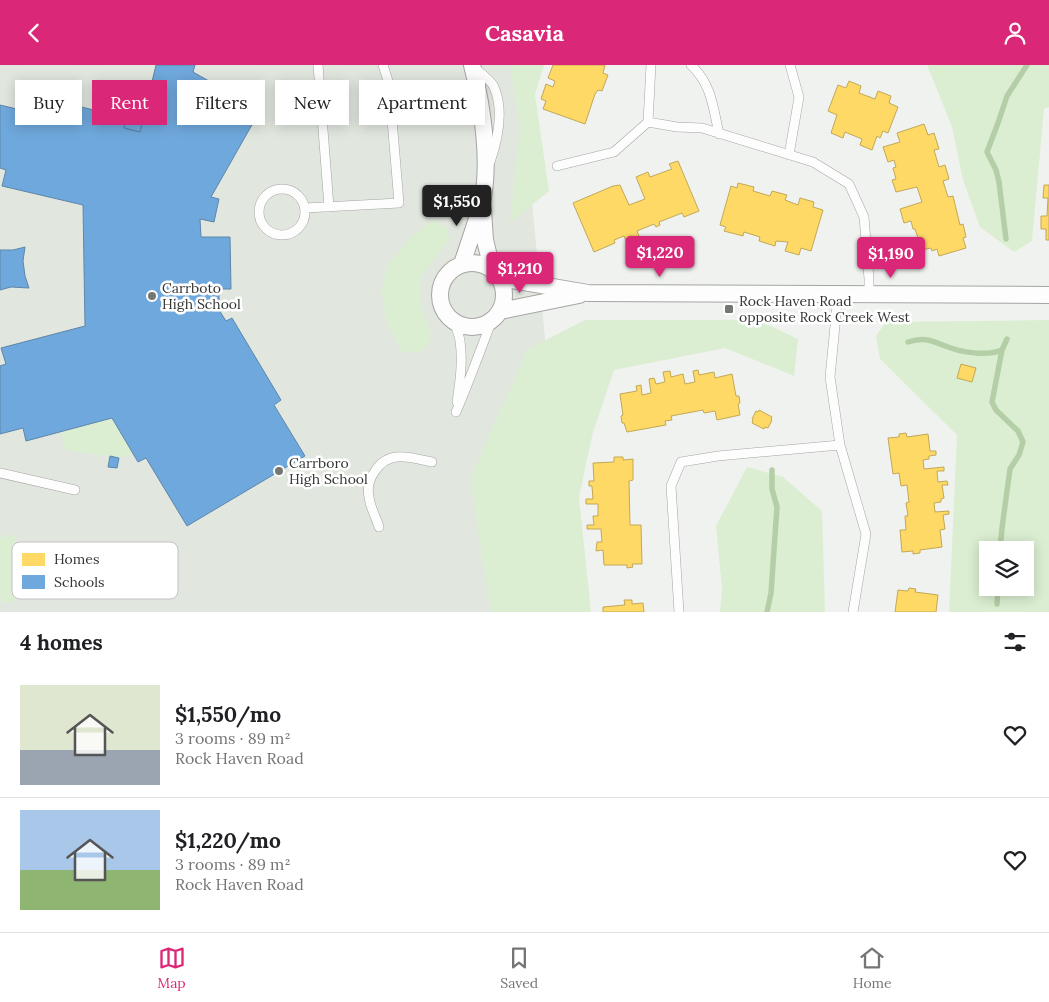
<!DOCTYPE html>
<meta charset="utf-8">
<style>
:root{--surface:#fff;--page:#f6f6f6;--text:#202124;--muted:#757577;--line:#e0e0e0;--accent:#db2777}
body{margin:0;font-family:Lora,serif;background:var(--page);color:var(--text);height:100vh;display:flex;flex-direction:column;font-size:19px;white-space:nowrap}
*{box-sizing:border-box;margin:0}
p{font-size:16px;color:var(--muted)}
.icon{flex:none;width:28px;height:28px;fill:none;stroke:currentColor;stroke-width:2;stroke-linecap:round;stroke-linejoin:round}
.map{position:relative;height:547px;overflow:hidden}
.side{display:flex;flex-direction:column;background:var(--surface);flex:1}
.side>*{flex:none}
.top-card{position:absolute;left:15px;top:15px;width:500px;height:45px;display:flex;gap:10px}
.buttons{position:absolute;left:979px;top:476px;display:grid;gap:10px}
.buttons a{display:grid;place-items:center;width:55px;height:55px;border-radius:0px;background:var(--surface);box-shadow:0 2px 12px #0003;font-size:25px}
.price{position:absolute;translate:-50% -42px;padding:0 11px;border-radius:5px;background:var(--accent);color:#fff;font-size:16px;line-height:32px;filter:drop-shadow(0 1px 2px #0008)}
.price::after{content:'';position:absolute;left:50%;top:30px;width:15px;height:11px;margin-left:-8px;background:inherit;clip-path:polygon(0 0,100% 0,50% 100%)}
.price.active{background:#222;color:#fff}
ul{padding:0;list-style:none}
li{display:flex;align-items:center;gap:15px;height:125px;padding:0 20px}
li+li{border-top:1px solid var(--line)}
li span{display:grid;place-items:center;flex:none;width:140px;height:100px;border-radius:0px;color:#555}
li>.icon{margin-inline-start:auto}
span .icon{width:60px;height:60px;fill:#fffc;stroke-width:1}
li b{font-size:21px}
h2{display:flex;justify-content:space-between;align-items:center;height:60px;padding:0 20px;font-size:21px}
.pill{padding:0 18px;border-radius:0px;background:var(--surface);box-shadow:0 2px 12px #0003;font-size:18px;line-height:45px}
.pill.active{background:var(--accent);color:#fff}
header{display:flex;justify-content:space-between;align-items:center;height:65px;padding:0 20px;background:var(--accent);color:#fff;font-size:22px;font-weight:700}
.dock{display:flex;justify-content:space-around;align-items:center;height:70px;border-top:1px solid var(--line);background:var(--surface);font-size:14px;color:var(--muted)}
.dock a{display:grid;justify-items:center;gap:2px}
.dock .active{color:var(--accent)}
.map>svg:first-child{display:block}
.built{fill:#e1e7df}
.green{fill:#dbeed1;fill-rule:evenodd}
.homes{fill:#ffd966;stroke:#c2a857}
.schools{fill:#6fa8dc;stroke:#5d86a9}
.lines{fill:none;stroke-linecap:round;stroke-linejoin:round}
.stream{stroke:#b4cfa7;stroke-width:5.5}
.lane-casing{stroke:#a4a5a3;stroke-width:10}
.street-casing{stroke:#a4a5a3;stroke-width:18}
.lane{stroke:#fdfdfd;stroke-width:9}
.street{stroke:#fdfdfd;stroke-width:16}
.poi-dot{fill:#757775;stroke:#fff;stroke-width:2}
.labels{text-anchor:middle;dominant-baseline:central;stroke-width:5;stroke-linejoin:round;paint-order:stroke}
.poi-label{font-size:14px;fill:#333533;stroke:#fff;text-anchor:start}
.key{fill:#fff;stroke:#c2c2c2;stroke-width:1}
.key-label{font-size:14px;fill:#333533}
</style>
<header><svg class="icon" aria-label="back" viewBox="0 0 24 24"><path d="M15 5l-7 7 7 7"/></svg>Casavia<svg class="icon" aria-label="person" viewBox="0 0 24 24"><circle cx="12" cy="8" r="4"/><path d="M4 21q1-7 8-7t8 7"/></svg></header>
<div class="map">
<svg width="1049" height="547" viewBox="0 0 1049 547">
<rect width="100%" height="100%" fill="#f0f2ef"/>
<path class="built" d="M0 0H519L571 547H0Z"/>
<path class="green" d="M510 0H544L535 30 549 126 510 158 520 61Z
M927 0H1049V42L1044 44 1032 176 1014 187 980 162 963 115 952 62Z
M432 156 447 162 449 175 420 213 421 242 430 267 429 280 418 288 402 287 388 260 381 227 387 201 414 169Z
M585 255H758L798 274 794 311 725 283 614 305 593 367 579 432 591 547H491L470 414 528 284Z
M1049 255V547H949L957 370 880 294 876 271 886 257ZM988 485H1025V522H988Z
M112 353 133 388 119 393 65 385 61 367Z
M747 402 783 412 822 446 825 547H720L722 523 716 461Z
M14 469 30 531 2 539 0 532V473Z"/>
<path class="homes" d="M553 0H605L603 8 608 10 602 26 598 25 595 29 585 59 543 44 546 36 541 34 546 19 553 22 555 16 548 13Z
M849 16 861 21 859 28 875 34 878 26 891 31 889 38 898 42 888 68 883 66 880 73 877 71 872 85 860 80 862 74 845 67 843 73 831 68 837 50 828 46 838 20 846 23Z
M924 59 928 70 934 68 939 84 934 85 939 102 945 100 949 114 943 116 948 132 953 131 960 160 963 159 966 172 963 173 966 183 939 191 937 184 932 186 931 183 917 186V183L915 184 912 175 918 173 915 164H913L911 156 904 158 900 144 922 137 917 122 896 127 892 115 896 114 893 103 896 102 894 95 888 97 883 82 900 77 897 68Z
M678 96 699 146 684 152 682 148 659 157 660 160 656 162 654 159 637 166 639 171 626 176 624 171 614 175 615 178 594 187 573 138 613 121 620 120 629 140 645 134 636 112 648 107 650 112 672 104 669 99Z
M738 118 754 122 753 126 770 131 772 126 787 130 785 135 798 140 800 133 814 137 813 142 823 145 811 186 801 183 799 190 785 186 788 177 776 176 775 181 759 176 760 172 744 167 743 171 724 166 726 162 720 160 731 121 737 123Z
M1044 120H1049V175H1046V164H1041V151H1047L1048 133H1043Z
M961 299 976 303 972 317 957 313Z
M698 305 699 310 714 307 715 313 732 309 736 331H739L740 338 738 339 740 350 717 355 715 346 704 348 703 345 671 351 672 355 665 356 666 360 627 367 624 358H622L621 351 623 350 620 329 637 326 636 321 641 320 642 330 651 328 649 314 654 313 656 319 665 317 663 307 670 306 671 312 683 309 685 319 695 317 693 306Z
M759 345 772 352 771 354 772 355 768 363 765 362 764 364 752 358 753 355 752 354 756 346 758 347Z
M906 368 907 372 928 369 930 386H936V390L929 391V394L923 395 924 404 944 402V406H937L938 417 947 416 948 420H942L944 433 941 434V437L934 438 935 447 949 446V449L943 450 945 464 940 465 942 482 920 485V488L913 489V486L902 487 900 465H906L905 451H908L906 438 909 437 907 420 901 421 899 408 893 409 888 373 899 372V369Z
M614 392H623V395L633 394V415L629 416 630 460H641L642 499H632L633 502 627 503V500H604L603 485 596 486 597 477H602L601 464H587V460H594L593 451H598V439H586V434H593L592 421H589V416H594L593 398 614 397Z
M909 523 916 524 915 527 938 530 936 547H895L898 525 908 526Z
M624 535H632V539L643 538 644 547H603V542L625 540Z"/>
<path class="schools" d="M156 0H195L193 7 251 40 244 53 253 58 211 132 219 134 214 157 200 154 201 172H230L231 224H219V245L226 256 232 253 281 335 274 340 305 391 187 461 146 393 138 397 112 353 26 376 23 363 0 369V301L6 299 1 283 85 261 83 140 2 121 6 105 0 103V40L21 45 25 28 126 53 124 63 140 67Z
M134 22 150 26 140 67 124 63Z
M25 182 23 196 25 211 29 223 11 222 0 225V185H13Z
M110 391 119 393 117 403 108 402Z"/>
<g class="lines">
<path class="stream" d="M1006 174 999 117 996 105 987 87 998 58 1007 31 1027 0
M908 277C927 271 933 277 951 283 965 288 988 291 1002 285
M1000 485 1002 463 1010 404 1019 390 1023 377 1018 366 996 345 992 337 1002 285 1007 274
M997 539 998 522
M767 547 771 528 777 442 772 424V405"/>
<g class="lane-casing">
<path id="lane" d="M318 0 329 142
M691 0C712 20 713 42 719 69
M474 2C480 8 491 15 494 22 504 45 498 74 490 97
M648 57 651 0
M789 90 799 32 790 0
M557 101 614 87 648 57 677 62 702 63 813 97 849 119 864 152 869 214V230
M259 147a23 23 0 1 1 46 0a23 23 0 1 1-46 0Z
M305 143 399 138 389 19 383 0
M838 230 830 312 840 380 866 469 853 547
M454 256C456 263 459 269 460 276 463 296 460 317 457 337
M456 347C469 317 480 286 492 255
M0 408 75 425
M379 462C376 452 370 442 369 432 367 423 370 413 375 406 389 384 411 393 432 397
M679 547 671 421 681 397 718 391 840 380"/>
</g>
<g class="street-casing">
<path id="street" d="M483 145 485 175 492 204
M440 230a32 32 0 1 1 64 0a32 32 0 1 1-64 0Z
M462 199C469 178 476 158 482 137 491 97 482 39 472 0
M500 213 588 228 1049 230
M500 246 579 230"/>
</g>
<use href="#lane" class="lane"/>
<use href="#street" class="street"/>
</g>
<g class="poi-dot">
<circle cx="152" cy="231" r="5"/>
<rect x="724" y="239" width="10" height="10" rx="2.5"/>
<circle cx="279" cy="406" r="5"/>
</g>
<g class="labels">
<g class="poi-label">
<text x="162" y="223">Carrboto<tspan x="162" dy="16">High School</tspan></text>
<text x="739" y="236">Rock Haven Road<tspan x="739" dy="16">opposite Rock Creek West</tspan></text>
<text x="289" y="398">Carrboro<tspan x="289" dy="16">High School</tspan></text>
</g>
</g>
<rect x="12" y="477" width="166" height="57" rx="8" class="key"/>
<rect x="22" y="488" width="23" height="13" fill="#ffd966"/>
<rect x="22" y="510" width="23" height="14" fill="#6fa8dc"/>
<g class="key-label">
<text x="54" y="499">Homes</text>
<text x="54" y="522">Schools</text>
</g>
</svg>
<div class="buttons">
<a><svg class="icon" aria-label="layers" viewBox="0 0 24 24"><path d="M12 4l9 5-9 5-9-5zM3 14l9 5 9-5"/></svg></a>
</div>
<b class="price active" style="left:457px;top:162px">$1,550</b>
<b class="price" style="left:660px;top:213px">$1,220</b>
<b class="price" style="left:891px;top:214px">$1,190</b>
<b class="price" style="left:520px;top:229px">$1,210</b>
<div class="top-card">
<a class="pill">Buy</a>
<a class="pill active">Rent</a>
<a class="pill">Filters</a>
<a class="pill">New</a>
<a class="pill">Apartment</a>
</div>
</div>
<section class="side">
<h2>4 homes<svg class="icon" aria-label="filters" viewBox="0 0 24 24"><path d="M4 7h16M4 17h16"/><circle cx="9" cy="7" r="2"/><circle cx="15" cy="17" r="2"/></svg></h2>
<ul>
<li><span style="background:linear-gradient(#dfe7d0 65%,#9aa5b1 0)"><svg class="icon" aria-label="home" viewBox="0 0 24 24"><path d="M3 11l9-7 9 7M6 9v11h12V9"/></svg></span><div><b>$1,550/mo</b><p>3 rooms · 89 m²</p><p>Rock Haven Road</p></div><svg class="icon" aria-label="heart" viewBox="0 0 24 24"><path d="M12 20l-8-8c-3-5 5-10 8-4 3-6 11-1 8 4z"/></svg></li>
<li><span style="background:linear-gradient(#a9c7e8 60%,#8fb573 0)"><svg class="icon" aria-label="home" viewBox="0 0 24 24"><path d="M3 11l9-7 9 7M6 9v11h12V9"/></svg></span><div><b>$1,220/mo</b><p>3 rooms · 89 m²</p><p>Rock Haven Road</p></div><svg class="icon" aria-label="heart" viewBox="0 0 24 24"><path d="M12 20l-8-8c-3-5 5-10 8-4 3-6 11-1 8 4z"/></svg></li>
</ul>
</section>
<nav class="dock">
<a class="active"><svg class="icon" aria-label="map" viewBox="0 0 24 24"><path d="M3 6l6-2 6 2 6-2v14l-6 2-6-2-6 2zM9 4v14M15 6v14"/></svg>Map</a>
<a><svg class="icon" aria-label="saved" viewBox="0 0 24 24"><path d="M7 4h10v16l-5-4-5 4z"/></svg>Saved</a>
<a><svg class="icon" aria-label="home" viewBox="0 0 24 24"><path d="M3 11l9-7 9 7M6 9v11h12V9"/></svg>Home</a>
</nav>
